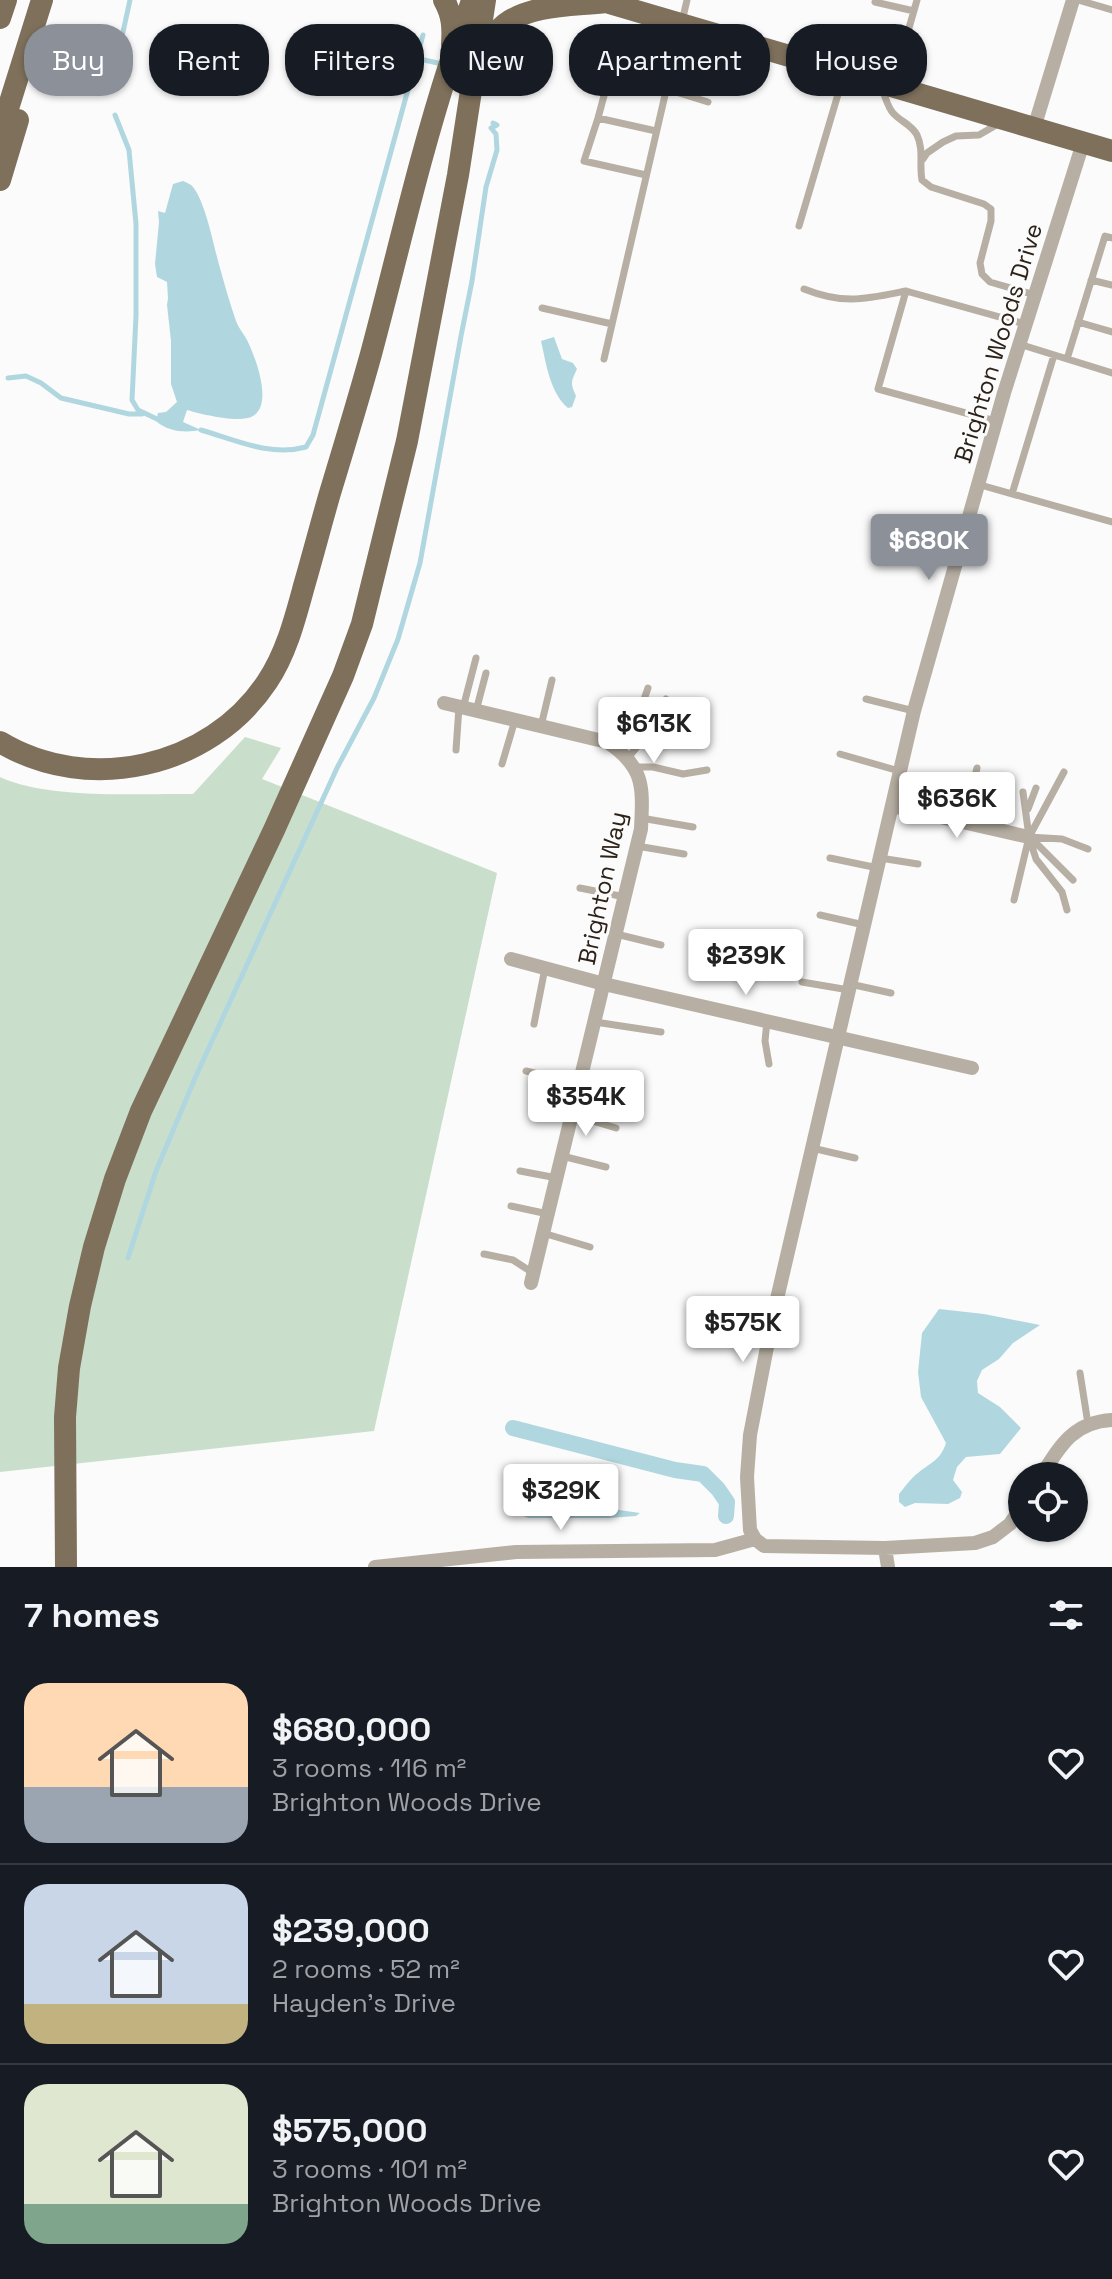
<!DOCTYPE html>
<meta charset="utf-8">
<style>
:root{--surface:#171b24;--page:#20242c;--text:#f1f3f6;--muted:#9ea1a6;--line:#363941;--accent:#8c9099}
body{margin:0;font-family:"Space Grotesk",sans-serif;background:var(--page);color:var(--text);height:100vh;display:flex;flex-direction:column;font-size:30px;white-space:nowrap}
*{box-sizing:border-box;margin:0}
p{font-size:26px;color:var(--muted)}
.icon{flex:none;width:44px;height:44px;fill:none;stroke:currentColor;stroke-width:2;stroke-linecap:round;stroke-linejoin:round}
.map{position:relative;height:1567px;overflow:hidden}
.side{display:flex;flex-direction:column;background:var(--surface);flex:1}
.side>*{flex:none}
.guide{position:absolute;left:24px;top:24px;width:1064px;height:72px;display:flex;gap:16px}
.tools{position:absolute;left:1008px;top:1462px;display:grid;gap:16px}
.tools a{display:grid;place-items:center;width:80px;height:80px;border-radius:50%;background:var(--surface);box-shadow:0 2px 6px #0004;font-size:40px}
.price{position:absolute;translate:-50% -68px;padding:0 18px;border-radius:8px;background:#fff;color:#222;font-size:26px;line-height:52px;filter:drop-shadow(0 2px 4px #0008)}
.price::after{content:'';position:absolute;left:50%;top:48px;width:24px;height:18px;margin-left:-12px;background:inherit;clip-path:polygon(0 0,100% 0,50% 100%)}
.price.active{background:var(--accent);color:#fff}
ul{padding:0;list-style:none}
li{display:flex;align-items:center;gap:24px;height:200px;padding:0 24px}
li+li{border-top:2px solid var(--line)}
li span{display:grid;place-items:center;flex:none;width:224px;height:160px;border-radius:24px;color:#555}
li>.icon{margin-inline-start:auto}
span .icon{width:96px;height:96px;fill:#fffc;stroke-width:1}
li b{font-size:34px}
h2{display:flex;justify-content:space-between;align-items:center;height:96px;padding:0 24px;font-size:34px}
.tag{padding:0 28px;border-radius:32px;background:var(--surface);box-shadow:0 2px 6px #0004;font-size:28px;line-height:72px}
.tag.active{background:var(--accent);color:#fff}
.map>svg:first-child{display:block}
.green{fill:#c9dfcb}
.water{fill:#b0d7df}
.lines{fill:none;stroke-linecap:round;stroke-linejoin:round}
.stream{stroke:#b0d7df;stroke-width:5}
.canal{stroke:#b0d7df;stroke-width:16}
.lane{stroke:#b7afa3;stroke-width:7}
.street{stroke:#b7afa3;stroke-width:14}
.primary{stroke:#7e705b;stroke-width:22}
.labels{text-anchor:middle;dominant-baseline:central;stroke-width:6;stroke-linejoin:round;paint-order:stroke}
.street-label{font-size:24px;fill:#2c2218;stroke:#fbfbfb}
</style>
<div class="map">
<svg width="1112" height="1567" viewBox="0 0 1112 1567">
<rect width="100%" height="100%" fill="#fbfbfb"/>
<path class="green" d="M245 737 281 748 262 779 497 873 374 1431 0 1472V777C50 800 137 793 193 794Z"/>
<path class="water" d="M183 181C187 183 191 184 193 187 206 203 214 248 220 268 225 286 230 304 236 321 239 329 245 335 248 342 256 359 273 404 253 416 240 424 201 414 187 410L183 422 201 430C186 433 168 432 156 421L158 413 166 412 177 402 171 384V341L167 305 168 298 167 282 157 277 155 264 159 222 158 211 165 213 173 184Z
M554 337 562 359 573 363 577 369C571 382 570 383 576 396L572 407 568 408C550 393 546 363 541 341Z
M939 1309 984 1314 1040 1325 1013 1343 999 1359 982 1370 977 1381 978 1393 1000 1407 1021 1428 1000 1454 966 1457 957 1467 953 1480 962 1492 960 1498 948 1504 915 1503 905 1507 899 1502V1494C905 1487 911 1478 918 1473 931 1462 940 1461 946 1443L921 1397 918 1372 922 1333Z
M532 1489 572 1497 598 1507 640 1513 636 1516 609 1518H528L519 1514 520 1497Z"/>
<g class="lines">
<path class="stream" d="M424 60 438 63
M107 80 113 51 123 32 130 0
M115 115 129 150 136 224V316L132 400 138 410 157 419
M8 378 26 376 41 383 61 398 129 414H142
M201 430C236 440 270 457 306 447L313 435 423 35
M128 1258 156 1171 196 1076 337 768 374 698 398 639 420 563 461 336 472 281 486 187 497 150 496 134 491 128 497 125 493 123"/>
<path class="canal" d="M513 1428 675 1470 703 1474 718 1489 727 1502 726 1516"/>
<path class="lane" d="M876 0 875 2 914 11
M1078 0 1112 10
M893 84 917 0
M882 89C885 96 888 108 893 113 901 122 911 124 917 135 924 150 919 164 922 180L931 187 984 204 991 209V221L980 263 982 274 990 282 1035 295
M598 118 608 81 620 77 631 78 708 102
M923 159 927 153 943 142 956 136 979 135 998 124
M646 175 584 161 598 118 656 131
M799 226 844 74
M1091 280 1112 285
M804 289C844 305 866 299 906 291
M542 308 612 324
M1078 322 1112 332
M1019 344 1112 373
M604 359 687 0
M1067 359 1105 236 1112 238
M995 421 878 389 906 291 1025 324
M977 484 1112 522
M1012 494 1054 355
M866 699 914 711
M463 708 476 658
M476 711 486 673
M541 726 552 680
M456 750 459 707
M620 750 642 705 648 688
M840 754 899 771
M628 758 644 738 666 699
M502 764 515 720
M635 767H653L683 774 707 770
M1023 792 1029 837 1036 859 1062 892 1067 910
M1028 809 1036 788
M641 818 693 827
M963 822 977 768
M1029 837 1062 839 1088 849
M1031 838 1073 880
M637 846 684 854
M830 858 878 868
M880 858 918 864
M580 888 625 897
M1014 900 1029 837 1064 772
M820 915 864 925
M616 934 661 945
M802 982 849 990
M850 984 891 993
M767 1021 765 1041 769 1064
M595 1022 661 1032
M534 1024 545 968
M526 1071 580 1084
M573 1112 586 1119 616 1128
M812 1148 855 1158
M562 1156 606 1167
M520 1171 557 1178
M511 1206 548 1214
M543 1233 590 1247
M484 1254 513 1260 533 1273
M1080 1373 1088 1424"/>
<path class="street" d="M1034 128 1073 0
M444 703 607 742C645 767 643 787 641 829L531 1283
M892 806 1029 837
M511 959 604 984 972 1068
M1041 1476C1060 1446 1073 1422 1112 1420
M1022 1506 1010 1524 993 1537 975 1543 885 1548 764 1546 755 1539 750 1530 747 1477 750 1435 773 1316 914 711 1004 393 1083 143
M885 1548 888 1567
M375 1567 516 1552 715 1550 755 1539"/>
<path class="primary" d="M444 0C453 16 453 28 452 45
M599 0 1112 151
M0 18 6 0
M480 54C488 43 495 32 505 24 532 4 574 6 606 2
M0 134 42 0
M0 180 18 120
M0 742C88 795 210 768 267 682 286 654 295 619 304 586 313 555 321 524 330 493 344 447 358 401 371 354 397 257 419 158 450 63 457 42 466 21 472 0
M66 1567 65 1417 69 1368 80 1306 94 1247 115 1179 141 1111 274 830 343 676 362 624 407 441 458 175 485 0"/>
</g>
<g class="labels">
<g class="street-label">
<text transform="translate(998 343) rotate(-73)">Brighton Woods Drive</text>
<text transform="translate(602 888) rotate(-78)">Brighton Way</text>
</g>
</g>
</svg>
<div class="tools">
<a><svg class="icon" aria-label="locate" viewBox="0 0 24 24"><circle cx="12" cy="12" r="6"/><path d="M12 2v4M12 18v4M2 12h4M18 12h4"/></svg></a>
</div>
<b class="price active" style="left:929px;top:582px">$680K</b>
<b class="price" style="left:654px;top:765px">$613K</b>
<b class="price" style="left:957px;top:840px">$636K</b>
<b class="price" style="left:746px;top:997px">$239K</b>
<b class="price" style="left:586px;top:1138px">$354K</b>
<b class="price" style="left:743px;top:1364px">$575K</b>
<b class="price" style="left:561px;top:1532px">$329K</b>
<div class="guide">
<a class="tag active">Buy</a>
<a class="tag">Rent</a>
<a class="tag">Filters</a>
<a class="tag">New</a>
<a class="tag">Apartment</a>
<a class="tag">House</a>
</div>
</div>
<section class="side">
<h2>7 homes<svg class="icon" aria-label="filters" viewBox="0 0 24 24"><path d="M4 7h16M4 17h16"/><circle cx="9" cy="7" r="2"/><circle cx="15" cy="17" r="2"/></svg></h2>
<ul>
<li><span style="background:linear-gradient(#ffd9b3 65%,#9aa5b1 0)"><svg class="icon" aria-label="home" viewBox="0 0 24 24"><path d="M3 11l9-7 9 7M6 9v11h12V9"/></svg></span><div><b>$680,000</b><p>3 rooms · 116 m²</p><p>Brighton Woods Drive</p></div><svg class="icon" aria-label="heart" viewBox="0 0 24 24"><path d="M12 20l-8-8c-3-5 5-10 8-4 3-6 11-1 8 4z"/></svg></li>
<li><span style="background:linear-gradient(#c9d6e8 75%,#c2b280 0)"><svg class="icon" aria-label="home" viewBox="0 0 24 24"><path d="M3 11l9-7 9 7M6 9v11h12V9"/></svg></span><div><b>$239,000</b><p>2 rooms · 52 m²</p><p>Hayden's Drive</p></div><svg class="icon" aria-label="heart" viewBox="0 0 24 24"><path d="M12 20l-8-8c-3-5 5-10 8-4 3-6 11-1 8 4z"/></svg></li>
<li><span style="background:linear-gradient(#dfe7d0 75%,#7fa58c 0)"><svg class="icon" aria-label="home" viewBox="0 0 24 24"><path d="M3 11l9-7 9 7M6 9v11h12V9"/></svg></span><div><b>$575,000</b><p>3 rooms · 101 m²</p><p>Brighton Woods Drive</p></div><svg class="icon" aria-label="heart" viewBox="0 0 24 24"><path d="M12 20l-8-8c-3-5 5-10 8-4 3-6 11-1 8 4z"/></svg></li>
</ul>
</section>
